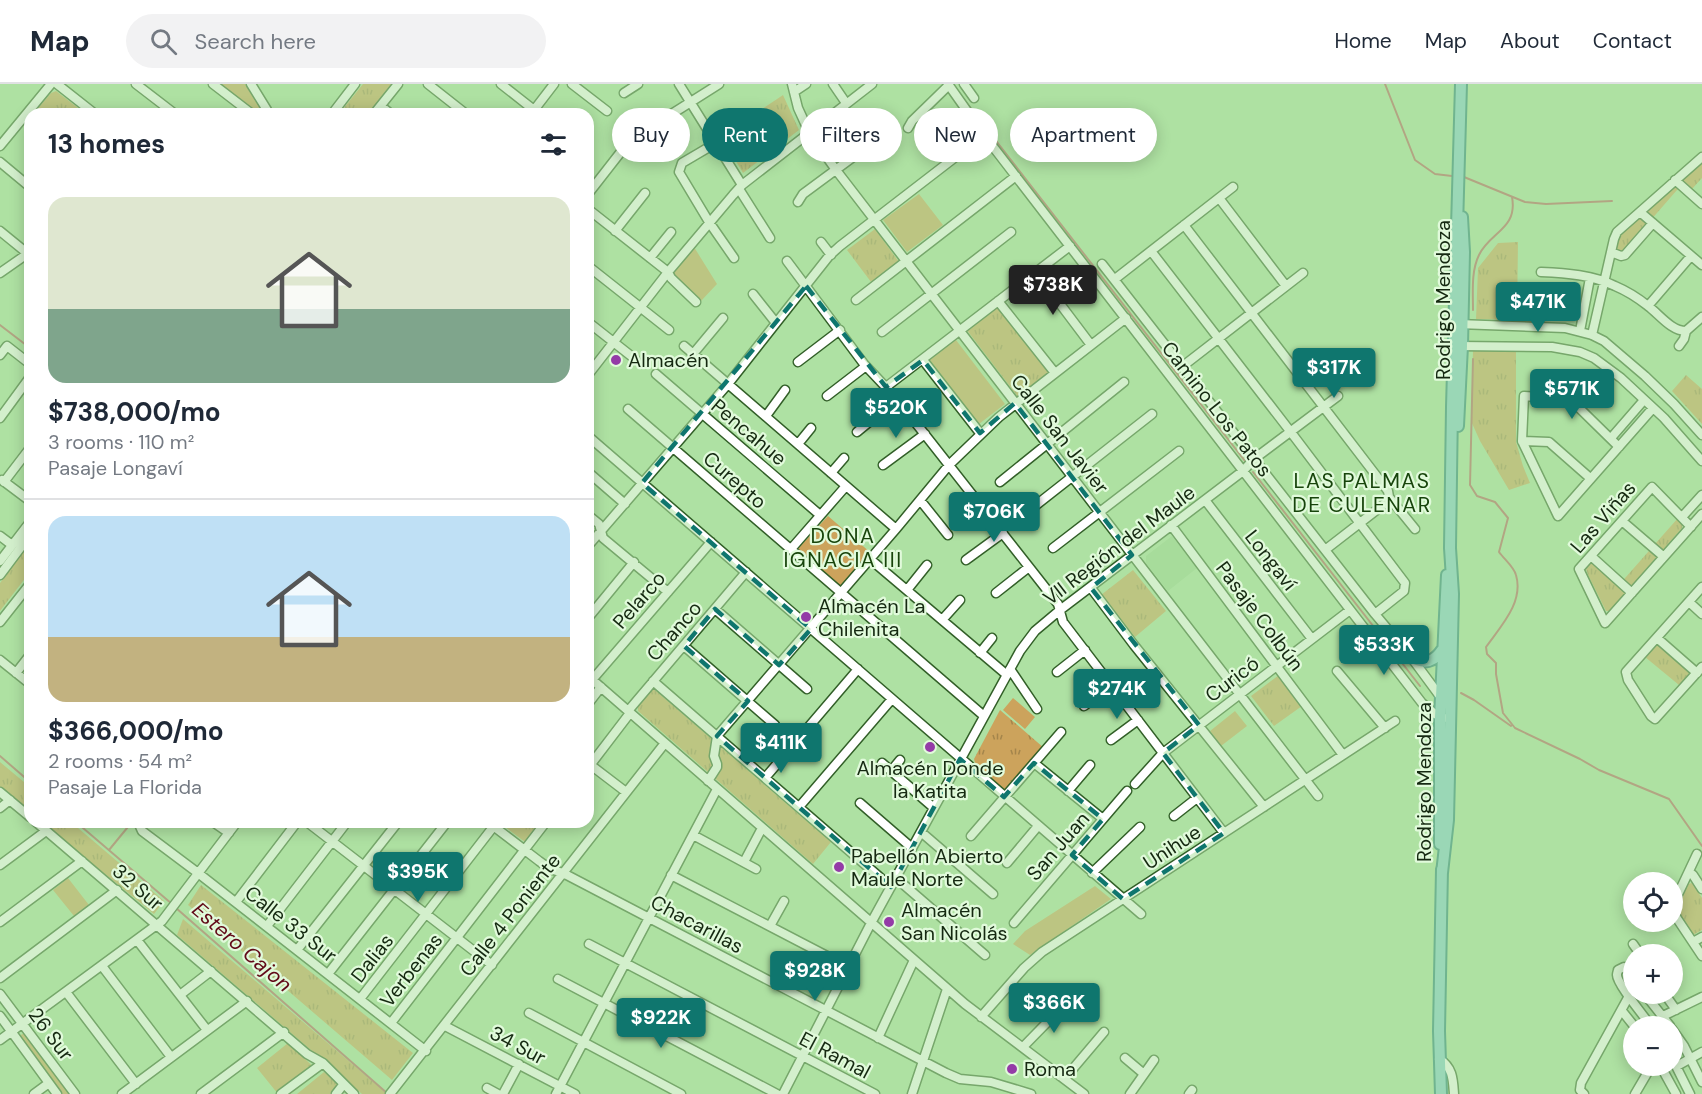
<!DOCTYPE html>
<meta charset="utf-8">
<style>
:root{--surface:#fff;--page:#f2f2f3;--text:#1f2937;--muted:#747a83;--line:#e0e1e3;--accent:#0f766e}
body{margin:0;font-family:"DM Sans",sans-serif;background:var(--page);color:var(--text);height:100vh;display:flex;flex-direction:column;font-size:22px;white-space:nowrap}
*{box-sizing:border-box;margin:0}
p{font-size:20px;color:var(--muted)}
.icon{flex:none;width:33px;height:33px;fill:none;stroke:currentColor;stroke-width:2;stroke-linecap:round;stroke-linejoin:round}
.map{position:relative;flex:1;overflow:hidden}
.side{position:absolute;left:24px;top:24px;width:570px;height:720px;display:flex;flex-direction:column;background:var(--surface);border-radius:18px;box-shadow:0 3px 15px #0003}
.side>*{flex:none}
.guide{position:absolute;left:612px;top:24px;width:570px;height:54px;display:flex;gap:12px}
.controls{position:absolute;left:1623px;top:788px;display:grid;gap:12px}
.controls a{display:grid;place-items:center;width:60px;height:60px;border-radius:50%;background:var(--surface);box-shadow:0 3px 15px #0003;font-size:30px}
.price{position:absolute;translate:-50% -51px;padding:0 14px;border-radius:6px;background:var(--accent);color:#fff;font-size:20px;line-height:39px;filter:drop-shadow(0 2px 3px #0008)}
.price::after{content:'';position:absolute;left:50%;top:36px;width:18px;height:14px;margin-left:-9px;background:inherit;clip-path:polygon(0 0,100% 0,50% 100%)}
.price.selected{background:#222;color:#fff}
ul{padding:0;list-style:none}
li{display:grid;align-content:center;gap:12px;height:318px;padding:0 24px}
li+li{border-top:2px solid var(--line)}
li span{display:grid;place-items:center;height:186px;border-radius:18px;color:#555}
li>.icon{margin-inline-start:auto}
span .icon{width:108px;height:108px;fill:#fffc;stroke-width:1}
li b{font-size:26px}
h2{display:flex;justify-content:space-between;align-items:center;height:72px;padding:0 24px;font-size:26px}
.tag{padding:0 21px;border-radius:27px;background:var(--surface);box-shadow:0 3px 15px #0003;font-size:21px;line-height:54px}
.tag.selected{background:var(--accent);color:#fff}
header{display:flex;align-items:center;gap:36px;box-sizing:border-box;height:84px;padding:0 30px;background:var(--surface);border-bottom:2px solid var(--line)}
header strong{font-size:28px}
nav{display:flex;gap:33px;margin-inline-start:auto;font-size:21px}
.search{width:420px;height:54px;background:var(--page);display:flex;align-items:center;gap:15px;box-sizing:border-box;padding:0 21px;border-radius:33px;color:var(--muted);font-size:22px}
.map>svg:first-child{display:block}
.built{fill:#9ed493}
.green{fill:#cca35c}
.park{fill:url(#park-tufts)}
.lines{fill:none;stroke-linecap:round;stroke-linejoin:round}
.stream{stroke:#b75c5e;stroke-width:2}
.minor-casing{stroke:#325f28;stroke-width:11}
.major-casing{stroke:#247c78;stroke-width:14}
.minor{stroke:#fff;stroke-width:8}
.major{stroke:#80cbcf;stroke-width:10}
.marked{fill:none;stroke:#0f766e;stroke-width:4.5;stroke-dasharray:12 8;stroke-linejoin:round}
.poi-dot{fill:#943ba7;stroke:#e1fadb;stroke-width:2}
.labels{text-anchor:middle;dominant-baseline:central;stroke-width:4.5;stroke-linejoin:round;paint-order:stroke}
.street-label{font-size:20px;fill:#152911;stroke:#e1fadb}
.poi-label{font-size:20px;fill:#152911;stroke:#e1fadb;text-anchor:start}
.neighbourhood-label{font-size:21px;letter-spacing:1.5px;fill:#17440b;stroke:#e1fadb}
.water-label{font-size:21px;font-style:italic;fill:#620a18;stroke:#e1fadb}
</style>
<header>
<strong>Map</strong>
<div class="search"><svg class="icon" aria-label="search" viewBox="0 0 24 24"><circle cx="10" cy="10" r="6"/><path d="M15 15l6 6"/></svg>Search here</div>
<nav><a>Home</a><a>Map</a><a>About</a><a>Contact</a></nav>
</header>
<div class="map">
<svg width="1702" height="1010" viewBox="0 0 1702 1010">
<defs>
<pattern id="park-tufts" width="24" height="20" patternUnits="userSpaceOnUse" patternTransform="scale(1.5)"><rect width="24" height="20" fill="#cca35c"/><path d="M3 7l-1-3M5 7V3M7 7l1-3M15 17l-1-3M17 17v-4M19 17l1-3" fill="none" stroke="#a4854b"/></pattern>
</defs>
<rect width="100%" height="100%" fill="#aee1a3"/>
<path class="built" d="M1172 452 1197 484 1168 507 1146 479V472Z"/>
<path class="green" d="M919 110 943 141 907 168 883 136Z
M694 163 717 200 701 217 671 191Z
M956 256 1005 320 979 340 929 275Z
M828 432 871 469 840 505 796 467Z
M1013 614 1035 633 1025 645 1003 626Z
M1235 627 1247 642 1221 662 1210 647Z
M68 794 89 821 74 832 53 806Z
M1095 802 1111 815 1030 871 1013 860 1025 847Z
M24 949 26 950 72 1010H62L21 954V951Z"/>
<path class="park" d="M216 0H245L262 26 255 30Z
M363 0H393L370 30H339Z
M56 7 86 30H33L51 9Z
M783 11 799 46 743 89 721 52Z
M1702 77V94L1692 105 1684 98 1623 168 1615 167 1620 152 1631 140Z
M875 145 899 178 871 198 847 166Z
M1518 158 1517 236 1476 235 1478 184 1498 159Z
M997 221 1050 288 1018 313 966 245Z
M1473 266 1516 267V358L1523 382 1530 399 1509 406 1480 357 1471 337Z
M1686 291 1702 305V340L1672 307Z
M1678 434 1683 439 1682 444 1610 527H1606L1588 491 1586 485 1591 477 1618 502Z
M30 459V488L0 527V499Z
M1133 486 1166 527 1135 553 1101 511Z
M1661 560 1688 585 1689 590 1679 601 1645 573 1656 561Z
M1279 591 1302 622 1274 642 1251 612Z
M650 606H655L831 758 813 780 638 627V620Z
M1000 626 1044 664 1006 707 975 679 974 675Z
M0 678 30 703V729L0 705Z
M41 738H71L164 817 154 830Z
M503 738H531L537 743 525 758 501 740Z
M1692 799 1702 814V846L1693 851C1676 824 1673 829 1688 800Z
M201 801 413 969 392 996 188 821Z
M183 835 386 1009 385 1010H362L177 851Z
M288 959 319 988 290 1010H278L257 984Z
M324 988 339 1001 333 1010H297Z"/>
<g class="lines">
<path class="stream" d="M1385 0 1415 76 1435 90 1452 92
M965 17 1245 377
M1464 93 1525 118 1546 120 1612 117
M1473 226C1473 208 1471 187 1479 171 1490 148 1518 145 1512 113
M0 241 30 264
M1473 275 1470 401 1477 412 1495 418 1508 434 1499 468C1504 475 1514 483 1516 491 1524 518 1501 542 1486 563L1487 570 1496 579V590L1503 629 1515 644 1580 675 1599 686 1669 715 1702 762
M1253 388 1420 602
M1461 609 1474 616 1511 642
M0 672 30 698
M76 738 172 820
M109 766 132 738
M176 824 388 1010"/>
<g class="minor-casing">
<path id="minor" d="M57 0 95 30
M136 0 175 30
M213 0 252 30
M251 0 267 26 265 30
M428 0 466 30
M501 0 534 26
M572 0 607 27
M679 0 742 101
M792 0 798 24 809 48 836 86 1318 712
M833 0 846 19
M948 0 984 51 1422 619 1435 630 1444 634
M964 0 974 14
M794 8 806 0
M624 9 638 0
M381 22 391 30
M332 30 355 0
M374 30 398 0
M531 30 554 0
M908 44 912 37 949 1
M648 45 719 0
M716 59 682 79 679 88 709 138 734 174
M0 62 51 0
M0 78 30 103
M1675 96 1702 120
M739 105 770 154
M588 110 620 69
M1219 114 1286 202
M798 118 803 110 872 59 880 55
M588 125 668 188 671 194 696 218
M1640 128 1702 181
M1184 141 1388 407 1389 413 1415 445
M0 147 27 169
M615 147 645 109
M821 158 831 171
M1151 167 1290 347 1405 499 1404 507 1375 530
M1611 168 1621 172 1625 171 1653 139
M650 174 671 148
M787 177 864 280 897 315 1029 483 1058 520 1063 538 1224 749
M1102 180 1375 530 1411 573 1442 615
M588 182 669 246
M1036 188 1091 261
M1541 188C1566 189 1593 191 1615 202 1627 207 1638 214 1648 222 1659 230 1671 247 1686 247
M0 189 30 168
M1115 195 1233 103
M753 210 776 239
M856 216 1016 92
M998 217 1055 289
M1648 222 1691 172
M588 238 635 275
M1458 240 1565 244 1592 251 1604 257 1645 292 1674 320 1702 351
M1580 247 1590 194
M882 248 1011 148
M1592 251 1614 155 1617 148 1702 73
M684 262 896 445
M1458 262 1552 263 1580 268 1594 274 1621 294 1664 334 1702 377
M1679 262 1684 255 1686 247 1702 233
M693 270 723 234
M0 271 7 262 30 280
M923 276 980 349
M798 278 840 246
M1183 282 1303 189
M656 290 820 431
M588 291 668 188 733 111 742 101 872 0
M886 303 1070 162
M827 312 866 282
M628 325 984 632
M766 332 785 306
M0 334 30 293
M857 348 897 315
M588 352 1141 830
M1611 354 1644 316
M1522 357 1549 358 1590 394
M798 360 811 344
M1619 363 1570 315 1524 312 1522 357 1558 432 1653 324
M883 381 925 350
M588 388 625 420
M831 389 844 374
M2 396 30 417
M4 398 30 364
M1000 398 1124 298
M920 416 948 451
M1205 416 1312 555
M1026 429 1152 330
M588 431 599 440 603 454 668 508
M1682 433 1702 411
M1622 437 1664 473
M1171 441 1343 671
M1691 443 1652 403 1579 485 1605 539 1686 448 1702 430
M0 452 12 461
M588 462 728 300 829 172 840 162 984 51
M1053 464 1179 367
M791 465 846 402
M1325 466 1387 418 1389 413
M1591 472 1632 509
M870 475 1007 591
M966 476 1003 449
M0 477 30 438
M0 491 30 451
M1702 503 1626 588 1628 596 1651 632 1655 635 1702 583
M1091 504 1134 561 1264 723
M907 506 927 481
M996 509 1029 483
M1689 518 1702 530
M715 525 807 605
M588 534 634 478
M942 536 960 516
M0 538 30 500
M1657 554 1697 589
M684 562 775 641
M980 569 992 554
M0 576 30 600
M1010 585 1037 625
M1337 587 1385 644
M1057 588 1085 566
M16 589 30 571
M588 592 965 920 1084 1010
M592 596 711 458
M653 597 891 803
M588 620 601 603
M1084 622 1111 601
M628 627 746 488
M1111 656 1138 636
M588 679 626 708
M882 679 934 724
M1034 679 1103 735
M588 684 630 629
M891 687 900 676
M765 694 858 585
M708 697 717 683V680L714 672 717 652 896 445 949 381 999 333 1126 234
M1135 700 1163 669 1350 526
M1068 707 1090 681
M0 708 30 733
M860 719 912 764
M799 723 892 615
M0 724 10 716
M1174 732 1197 714
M36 738 307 970 323 979 354 1010
M138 738 142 747 198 789 426 967
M213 738 229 749
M307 738 492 881
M488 738 539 777 550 785 563 789 946 989 960 995 991 998 1031 1010
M921 748 993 810
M693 751 756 785
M971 752 1061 648
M744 778 762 744
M1007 779 1038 742
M0 781 46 747
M1689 788 1693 791 1702 805
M1092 789 1140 743
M671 791 848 883
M896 794 985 871
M236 818 297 738
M1672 823 1697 770
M1672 827 1702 872
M0 838 82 777
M1014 839 1127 707
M267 842 347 738
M770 842 784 817
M137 856 207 946
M1693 858 1702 853
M589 860 875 1010
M1633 860 1640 870
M297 866 398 738
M102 882 171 973
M328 890 447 738
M0 894 117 806
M1634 894 1627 885 1624 883 1618 886C1618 887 1617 889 1617 891 1617 900 1644 932 1651 942
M558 895 777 1010
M66 908 136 1000
M1644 909 1670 942
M1664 909 1676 926
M0 910 75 1010
M180 911 211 887
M360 915 497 738
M1622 927 1634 942
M529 929 681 1010
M0 932 57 1010
M1663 932 1702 913
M981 933 1024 884 1042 868 1395 637
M391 939 546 738
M445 942 575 1010
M1672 945 1684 962 1702 998
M878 954 914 876
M0 956 162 837 237 738
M1023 963 1067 918
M1125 974 1144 990
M1672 974 1690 1010
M1439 975C1453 983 1453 996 1454 1010
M1660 981 1676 1010
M1677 982 1702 968
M1060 992 1071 987 1104 948
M487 1004 498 1010
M34 1010 49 999
M122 1010 247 917
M201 1010 284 948
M281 1010 323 979
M336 1010 343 1001
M390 1010 665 659
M503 1010 519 980
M556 1010 717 705
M783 1010 871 839 1020 567 1035 547 1060 526 1243 387 1254 375 1338 312
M912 1010 947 905
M1130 1010 1154 976
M1189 1010 1192 1006
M1584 1010 1580 1006 1581 999 1629 912
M1635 1010 1652 981"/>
</g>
<g class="major-casing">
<path id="major" d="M1458 342 1462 262 1464 168 1462 133
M1411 573C1424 581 1434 578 1442 566
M1440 760V633L1447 491
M1442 789 1448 736 1453 510 1450 464 1452 323 1461 0
M1441 1010 1439 947 1442 785"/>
</g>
<use href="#minor" class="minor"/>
<use href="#major" class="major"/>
</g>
<path d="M0 0H1702V1010H0ZM806 202 886 303 923 276 980 349 1015 319 1132 471 1091 504 1199 641 1163 669 1224 749 1123 815 1072 771 1103 735 1034 679 1004 713 960 675 891 803 717 652 748 617 684 562 715 525 779 581 811 545 642 399Z" fill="#aee1a3" fill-opacity=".55" fill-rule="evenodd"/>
<path class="marked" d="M806 202 886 303 923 276 980 349 1015 319 1132 471 1091 504 1199 641 1163 669 1224 749 1123 815 1072 771 1103 735 1034 679 1004 713 960 675 891 803 717 652 748 617 684 562 715 525 779 581 811 545 642 399Z"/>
<g class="poi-dot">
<circle cx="616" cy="276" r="6"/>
<circle cx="806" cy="533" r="6"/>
<circle cx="930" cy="663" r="6"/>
<circle cx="839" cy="783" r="6"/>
<circle cx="889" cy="838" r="6"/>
<circle cx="1012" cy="985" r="6"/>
</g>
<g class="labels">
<g class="street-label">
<text transform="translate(1443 216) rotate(-90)">Rodrigo Mendoza</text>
<text transform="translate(1217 325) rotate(52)">Camino Los Patos</text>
<text transform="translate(749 348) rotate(40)">Pencahue</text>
<text transform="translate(1060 350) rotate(52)">Calle San Javier</text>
<text transform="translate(735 396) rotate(41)">Curepto</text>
<text transform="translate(1603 433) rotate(-49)">Las Viñas</text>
<text transform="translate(1119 461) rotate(-37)">VII Región del Maule</text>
<text transform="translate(1271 476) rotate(52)">Longaví</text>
<text transform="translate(639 516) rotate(-49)">Pelarco</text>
<text transform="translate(1260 532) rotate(53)">Pasaje Colbún</text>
<text transform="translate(674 547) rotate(-49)">Chanco</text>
<text transform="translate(1232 595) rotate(-37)">Curicó</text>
<text transform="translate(1424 698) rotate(-90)">Rodrigo Mendoza</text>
<text transform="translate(1058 762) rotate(-49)">San Juan</text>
<text transform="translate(1172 763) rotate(-33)">Unihue</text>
<text transform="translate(138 803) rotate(41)">32 Sur</text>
<text transform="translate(510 831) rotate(-52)">Calle 4 Poniente</text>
<text transform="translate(291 840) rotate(38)">Calle 33 Sur</text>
<text transform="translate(697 840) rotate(28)">Chacarillas</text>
<text transform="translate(372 874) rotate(-52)">Dalias</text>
<text transform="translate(411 886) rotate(-52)">Verbenas</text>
<text transform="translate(51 950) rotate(53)">26 Sur</text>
<text transform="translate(518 961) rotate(28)">34 Sur</text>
<text transform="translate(835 971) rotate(28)">El Ramal</text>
</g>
<g class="poi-label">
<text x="628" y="276">Almacén</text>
<text x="818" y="522">Almacén La<tspan x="818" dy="23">Chilenita</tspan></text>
<text x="930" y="684" text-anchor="middle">Almacén Donde<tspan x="930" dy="23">la Katita</tspan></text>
<text x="851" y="772">Pabellón Abierto<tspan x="851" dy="23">Maule Norte</tspan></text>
<text x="901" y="826">Almacén<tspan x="901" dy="23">San Nicolás</tspan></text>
<text x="1024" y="985">Roma</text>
</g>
<g class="neighbourhood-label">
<text x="1362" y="397">LAS PALMAS<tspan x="1362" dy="24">DE CULENAR</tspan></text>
<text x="843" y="452">DONA<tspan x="843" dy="24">IGNACIA III</tspan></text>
</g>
<g class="water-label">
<text transform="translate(242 863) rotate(41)">Estero Cajon</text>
</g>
</g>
</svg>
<div class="controls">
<a><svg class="icon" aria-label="locate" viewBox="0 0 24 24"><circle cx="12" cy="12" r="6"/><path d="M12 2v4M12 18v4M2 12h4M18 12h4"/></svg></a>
<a>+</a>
<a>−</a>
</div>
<b class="price selected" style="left:1053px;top:232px">$738K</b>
<b class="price" style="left:1538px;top:249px">$471K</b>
<b class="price" style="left:1334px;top:315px">$317K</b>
<b class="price" style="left:1572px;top:336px">$571K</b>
<b class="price" style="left:896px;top:355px">$520K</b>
<b class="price" style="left:994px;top:459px">$706K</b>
<b class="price" style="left:1384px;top:592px">$533K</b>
<b class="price" style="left:1117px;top:636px">$274K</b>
<b class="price" style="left:781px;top:690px">$411K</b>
<b class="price" style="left:418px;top:819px">$395K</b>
<b class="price" style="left:815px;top:918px">$928K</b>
<b class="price" style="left:1054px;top:950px">$366K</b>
<b class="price" style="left:661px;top:965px">$922K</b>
<div class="guide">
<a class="tag">Buy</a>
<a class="tag selected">Rent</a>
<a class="tag">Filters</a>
<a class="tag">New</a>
<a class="tag">Apartment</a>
</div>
<section class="side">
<h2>13 homes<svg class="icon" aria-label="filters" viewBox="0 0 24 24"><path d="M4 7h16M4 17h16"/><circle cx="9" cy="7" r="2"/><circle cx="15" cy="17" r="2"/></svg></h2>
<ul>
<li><span style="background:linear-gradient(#dfe7d0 60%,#7fa58c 0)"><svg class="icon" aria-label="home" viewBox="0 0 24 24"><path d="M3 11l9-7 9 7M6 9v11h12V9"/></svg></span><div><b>$738,000/mo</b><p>3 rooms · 110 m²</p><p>Pasaje Longaví</p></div></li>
<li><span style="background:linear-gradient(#bfe0f5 65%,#c2b280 0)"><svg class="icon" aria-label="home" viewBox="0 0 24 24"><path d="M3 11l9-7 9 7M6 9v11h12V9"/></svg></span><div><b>$366,000/mo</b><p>2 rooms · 54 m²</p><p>Pasaje La Florida</p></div></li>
</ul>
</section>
</div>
